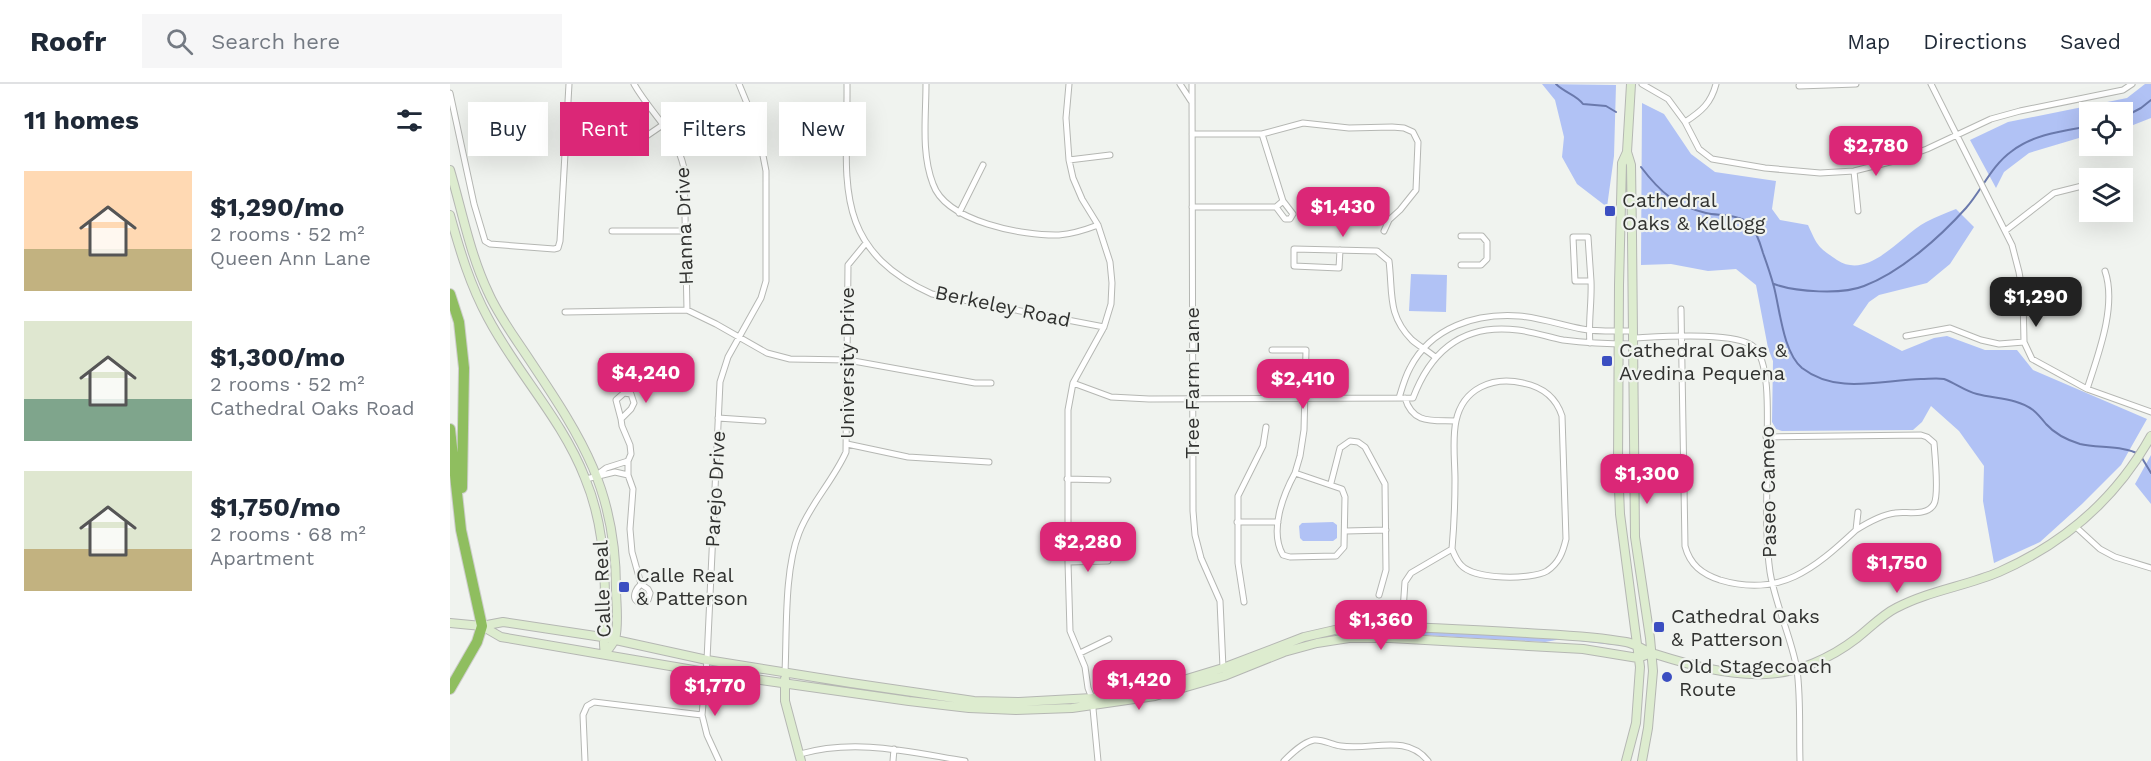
<!DOCTYPE html>
<meta charset="utf-8">
<style>
:root{--surface:#fff;--page:#f6f6f7;--text:#1f2937;--muted:#747a83;--line:#e0e1e3;--accent:#db2777}
body{margin:0;font-family:"Work Sans",sans-serif;background:var(--page);color:var(--text);height:100vh;display:flex;flex-direction:column;font-size:22px;white-space:nowrap}
*{box-sizing:border-box;margin:0}
p{font-size:20px;color:var(--muted)}
.icon{flex:none;width:33px;height:33px;fill:none;stroke:currentColor;stroke-width:2;stroke-linecap:round;stroke-linejoin:round}
.map{position:relative;flex:1;overflow:hidden}
.panel{display:flex;flex-direction:column;background:var(--surface);width:450px}
.panel>*{flex:none}
.hud{position:absolute;left:18px;top:18px;width:570px;height:54px;display:flex;gap:12px}
.fabs{position:absolute;left:1629px;top:18px;display:grid;gap:12px}
.fabs a{display:grid;place-items:center;width:54px;height:54px;border-radius:0px;background:var(--surface);box-shadow:0 6px 24px #0002;font-size:30px}
.price{position:absolute;translate:-50% -51px;padding:0 14px;border-radius:12px;background:var(--accent);color:#fff;font-size:20px;line-height:39px;filter:drop-shadow(0 2px 3px #0008)}
.price::after{content:'';position:absolute;left:50%;top:36px;width:18px;height:14px;margin-left:-9px;background:inherit;clip-path:polygon(0 0,100% 0,50% 100%)}
.price.current{background:#222;color:#fff}
ul{padding:0;list-style:none}
li{display:flex;align-items:center;gap:18px;height:150px;padding:0 24px}
li span{display:grid;place-items:center;flex:none;width:168px;height:120px;border-radius:0px;color:#555}
li>.icon{margin-inline-start:auto}
span .icon{width:72px;height:72px;fill:#fffc;stroke-width:1}
li b{font-size:26px}
h2{display:flex;justify-content:space-between;align-items:center;height:72px;padding:0 24px;font-size:26px}
.chip{padding:0 21px;border-radius:0px;background:var(--surface);box-shadow:0 6px 24px #0002;font-size:21px;line-height:54px}
.chip.current{background:var(--accent);color:#fff}
header{display:flex;align-items:center;gap:36px;box-sizing:border-box;height:84px;padding:0 30px;background:var(--surface);border-bottom:2px solid var(--line)}
header strong{font-size:28px}
nav{display:flex;gap:33px;margin-inline-start:auto;font-size:21px}
.search{width:420px;height:54px;background:var(--page);display:flex;align-items:center;gap:15px;box-sizing:border-box;padding:0 21px;border-radius:0px;color:var(--muted);font-size:22px}
main{display:flex;flex:1;min-height:0}
.map>svg:first-child{display:block}
.green{fill:#b1c2f5}
.lines{fill:none;stroke-linecap:round;stroke-linejoin:round}
.stream{stroke:#6a79ac;stroke-width:2}
.street-casing{stroke:#b5b7b3;stroke-width:7}
.secondary-casing{stroke:#b5b7b3;stroke-width:10}
.highway-casing{stroke:#cececd;stroke-width:12}
.street{stroke:#fff;stroke-width:5}
.secondary{stroke:#ddeccf;stroke-width:8}
.highway{stroke:#8fbe5f;stroke-width:10}
.poi-dot{fill:#3b4ec1;stroke:#f0f3ef;stroke-width:2}
.labels{text-anchor:middle;dominant-baseline:central;stroke-width:4.5;stroke-linejoin:round;paint-order:stroke}
.poi-label{font-size:20px;fill:#313230;stroke:#f0f3ef;text-anchor:start}
.street-label{font-size:20px;fill:#313230;stroke:#f0f3ef}
</style>
<header>
<strong>Roofr</strong>
<div class="search"><svg class="icon" aria-label="search" viewBox="0 0 24 24"><circle cx="10" cy="10" r="6"/><path d="M15 15l6 6"/></svg>Search here</div>
<nav><a>Map</a><a>Directions</a><a>Saved</a></nav>
</header>
<main>
<section class="panel">
<h2>11 homes<svg class="icon" aria-label="filters" viewBox="0 0 24 24"><path d="M4 7h16M4 17h16"/><circle cx="9" cy="7" r="2"/><circle cx="15" cy="17" r="2"/></svg></h2>
<ul>
<li><span style="background:linear-gradient(#ffd9b3 65%,#c2b280 0)"><svg class="icon" aria-label="home" viewBox="0 0 24 24"><path d="M3 11l9-7 9 7M6 9v11h12V9"/></svg></span><div><b>$1,290/mo</b><p>2 rooms · 52 m²</p><p>Queen Ann Lane</p></div></li>
<li><span style="background:linear-gradient(#dfe7d0 65%,#7fa58c 0)"><svg class="icon" aria-label="home" viewBox="0 0 24 24"><path d="M3 11l9-7 9 7M6 9v11h12V9"/></svg></span><div><b>$1,300/mo</b><p>2 rooms · 52 m²</p><p>Cathedral Oaks Road</p></div></li>
<li><span style="background:linear-gradient(#dfe7d0 65%,#c2b280 0)"><svg class="icon" aria-label="home" viewBox="0 0 24 24"><path d="M3 11l9-7 9 7M6 9v11h12V9"/></svg></span><div><b>$1,750/mo</b><p>2 rooms · 68 m²</p><p>Apartment</p></div></li>
</ul>
</section>
<div class="map">
<svg width="1701" height="677" viewBox="0 0 1701 677">
<rect width="100%" height="100%" fill="#f0f3ef"/>
<path class="green" d="M1092 0 1166 1 1164 72 1157 123 1127 100 1112 73 1114 53 1105 16Z
M1695 0H1701V34L1673 45 1672 28H1640L1639 51 1579 69 1554 88 1546 104 1520 56 1558 38 1677 14Z
M1192 19 1214 30 1241 70 1265 88 1326 97 1322 125 1330 136 1358 141C1368 163 1368 163 1387 176 1419 197 1451 151 1476 138 1485 133 1496 129 1506 125L1524 143 1500 180 1477 199 1429 211 1419 218 1403 241 1452 267 1484 254 1497 252 1535 266H1567L1583 286 1697 335 1671 381 1632 420 1590 458 1544 479 1533 417 1534 382 1509 347 1481 322 1472 338 1463 346 1332 347 1326 345 1322 338 1323 277 1318 264 1306 201 1286 185 1258 187 1221 180 1191 181Z
M961 190 997 191 996 228 959 227Z
M1701 371V420L1685 400Z
M883 438 887 441V454L883 457H853L850 454 849 442 852 439Z
M962 546 1122 554 1174 561 1173 562 1112 555 1095 558 973 551Z"/>
<g class="lines">
<path class="stream" d="M1106 0C1115 9 1127 11 1133 20L1156 22 1166 28
M1672 34 1691 24 1701 16
M1191 83C1210 108 1226 122 1256 129 1269 132 1289 130 1300 140 1307 148 1310 159 1313 169 1317 180 1321 192 1324 203 1330 226 1333 268 1352 284 1387 311 1431 296 1471 295 1478 295 1487 294 1494 295 1505 299 1515 307 1527 310 1546 315 1567 314 1583 326 1588 330 1592 335 1596 340 1605 350 1617 356 1630 360 1647 364 1676 362 1688 370
M1324 200C1346 208 1392 211 1414 202 1451 188 1490 153 1516 124 1532 106 1541 82 1562 67 1584 50 1613 47 1640 42
M1692 374 1701 389"/>
<g class="street-casing">
<path id="street" d="M184 0C201 30 226 48 234 84L237 226
M397 0C398 95 379 163 482 210L654 243
M476 0C476 33 471 69 483 100 496 138 574 152 609 151 623 150 635 146 648 141
M619 0 616 34 619 76 623 94 632 115 648 141 660 178 662 199 661 220 654 243 623 299 618 326V478L620 547 635 583 638 604 642 614 648 677
M730 0 741 17
M742 0 743 427 745 451 751 474 770 517 773 584
M1192 0 1218 15 1235 38 1249 65 1262 75 1315 84 1370 89 1404 87 1444 77 1477 65 1541 35 1570 27 1673 6 1682 0
M1481 0 1562 161 1569 188 1573 212 1574 258 1582 275 1637 305 1701 328
M1349 2 1406 0
M0 9 24 120 35 157 40 160 104 165 108 164 110 157 119 0
M1235 38C1252 27 1261 19 1266 0
M742 50H812L853 39 899 44 942 43 954 44 963 48 968 58 966 106 950 126 939 136 934 147
M167 64H179L214 40
M619 76 660 71
M1404 87 1408 127
M742 123H826L833 117 812 50
M826 123 835 135H840L843 130 833 117
M509 129 533 81
M162 147H234
M1555 147 1604 109 1640 100
M890 166 889 184 844 182V165L927 167 939 177C943 209 937 231 962 256 969 262 978 267 985 273
M1011 181H1031L1037 175V158L1032 152H1011
M1231 225 1235 462C1240 481 1252 490 1270 496 1330 514 1364 485 1406 446L1408 428
M115 228 237 226 266 240 317 269 340 275 398 276 525 299H541
M1456 252 1500 244 1531 256 1549 260 1574 258
M1183 254C1208 253 1286 247 1304 263 1323 280 1316 352 1317 379 1317 415 1315 453 1320 488 1325 520 1342 555 1347 586 1351 615 1349 647 1350 677
M1140 259C1138 239 1142 218 1141 197H1125L1123 153H1138L1141 197
M822 266H856L854 346 850 372 845 389
M623 299 661 313 699 315 963 314C981 266 1014 239 1068 246 1084 248 1098 253 1113 256 1136 259 1159 260 1182 260
M1637 305C1648 271 1667 222 1655 187
M174 309 181 310 184 319 181 325 171 335 166 316Z
M949 314C952 304 955 293 960 284 981 243 1026 229 1069 232 1091 234 1111 241 1132 245 1148 248 1166 247 1182 247
M955 314C963 341 983 336 1006 337
M268 334 313 337
M171 335 172 342 180 361 181 370 178 377V391L183 405 180 445 182 468 191 500
M1316 353 1471 351 1477 353 1484 359C1485 371 1489 411 1484 420 1477 433 1456 427 1445 429 1431 431 1417 439 1406 446
M397 360 458 373 539 378
M845 389 892 405 895 413 894 463 886 472 840 473 833 471C819 447 833 411 845 389Z
M148 390 156 384 178 377
M136 395 165 388 178 391
M617 395 658 396
M881 399 890 364 900 357 908 358 915 363 935 400 936 486 929 511
M787 438H828
M1626 443 1650 465 1665 473 1701 484
M896 447 936 446
M618 478 658 477
M191 500 198 505 200 509 198 516C182 523 181 509 191 500Z
M794 518 788 479V412L813 362 816 343
M951 555 955 498 961 489 1002 465C1004 442 1005 419 1005 396 1005 377 1002 355 1006 337 1013 304 1043 292 1073 299 1093 303 1106 313 1112 332L1116 455C1113 468 1109 479 1097 487 1081 496 1024 496 1011 481 1007 477 1004 470 1002 465
M630 569 659 555
M335 588C337 547 334 487 349 449 360 420 383 397 396 368L398 181 416 159
M350 670C406 654 459 668 515 677
M135 677 133 631 137 622 144 618 252 631
M269 677 257 651 252 631 257 576 270 298 278 273 311 214 316 197V87L308 46 289 0
M443 677 444 665
M834 677C841 670 853 658 864 656 873 655 882 661 891 662 921 667 956 649 978 677"/>
</g>
<g class="secondary-casing">
<path id="secondary" d="M1181 0 1177 68 1181 81 1182 152 1185 453 1200 554 1203 587 1198 644 1192 677
M0 86C12 127 20 170 38 208 49 233 66 255 81 278 133 356 166 407 166 504 166 520 169 540 165 555 163 560 158 565 155 570
M0 131C10 167 20 201 38 234 67 289 112 335 135 394 152 435 155 476 155 520 155 537 152 552 155 570
M0 539 32 542 53 538 152 553 257 576 401 599 524 617 569 618 642 614 707 604 773 584 854 553 889 545 923 542C975 543 1026 546 1077 549 1110 551 1143 552 1176 558 1187 560 1194 567 1205 570 1240 581 1279 592 1316 590 1348 589 1381 574 1407 554 1420 544 1432 531 1446 524 1478 507 1516 502 1549 488 1615 459 1666 415 1701 352
M32 542 51 553 255 588 459 617 519 624 566 626 622 624 705 612 774 592 834 568 867 559 899 554H940L1133 565 1188 574 1201 569
M335 595V617L351 677
M1176 677 1186 639 1190 583 1170 430 1168 380 1169 201 1172 79 1177 68"/>
</g>
<g class="highway-casing">
<path id="highway" d="M0 210 9 238 14 284 12 404
M0 345 11 446 32 542 27 558 0 605"/>
</g>
<use href="#street" class="street"/>
<use href="#secondary" class="secondary"/>
<use href="#highway" class="highway"/>
</g>
<g class="poi-dot">
<rect x="1154" y="121" width="12" height="12" rx="3"/>
<rect x="1151" y="271" width="12" height="12" rx="3"/>
<rect x="168" y="497" width="12" height="12" rx="3"/>
<rect x="1203" y="537" width="12" height="12" rx="3"/>
<circle cx="1217" cy="593" r="6"/>
</g>
<g class="labels">
<g class="poi-label">
<text x="1172" y="116">Cathedral<tspan x="1172" dy="23">Oaks &amp; Kellogg</tspan></text>
<text x="1169" y="266">Cathedral Oaks &amp;<tspan x="1169" dy="23">Avedina Pequena</tspan></text>
<text x="186" y="491">Calle Real<tspan x="186" dy="23">&amp; Patterson</tspan></text>
<text x="1221" y="532">Cathedral Oaks<tspan x="1221" dy="23">&amp; Patterson</tspan></text>
<text x="1229" y="582">Old Stagecoach<tspan x="1229" dy="23">Route</tspan></text>
</g>
<g class="street-label">
<text transform="translate(234 142) rotate(-92)">Hanna Drive</text>
<text transform="translate(553 222) rotate(12)">Berkeley Road</text>
<text transform="translate(397 279) rotate(-90)">University Drive</text>
<text transform="translate(742 299) rotate(-90)">Tree Farm Lane</text>
<text transform="translate(265 405) rotate(-87)">Parejo Drive</text>
<text transform="translate(1318 408) rotate(-91)">Paseo Cameo</text>
<text transform="translate(152 505) rotate(-92)">Calle Real</text>
</g>
</g>
</svg>
<div class="fabs">
<a><svg class="icon" aria-label="locate" viewBox="0 0 24 24"><circle cx="12" cy="12" r="6"/><path d="M12 2v4M12 18v4M2 12h4M18 12h4"/></svg></a>
<a><svg class="icon" aria-label="layers" viewBox="0 0 24 24"><path d="M12 4l9 5-9 5-9-5zM3 14l9 5 9-5"/></svg></a>
</div>
<b class="price" style="left:1426px;top:93px">$2,780</b>
<b class="price" style="left:893px;top:154px">$1,430</b>
<b class="price current" style="left:1586px;top:244px">$1,290</b>
<b class="price" style="left:196px;top:320px">$4,240</b>
<b class="price" style="left:853px;top:326px">$2,410</b>
<b class="price" style="left:1197px;top:421px">$1,300</b>
<b class="price" style="left:638px;top:489px">$2,280</b>
<b class="price" style="left:1447px;top:510px">$1,750</b>
<b class="price" style="left:931px;top:567px">$1,360</b>
<b class="price" style="left:689px;top:627px">$1,420</b>
<b class="price" style="left:265px;top:633px">$1,770</b>
<div class="hud">
<a class="chip">Buy</a>
<a class="chip current">Rent</a>
<a class="chip">Filters</a>
<a class="chip">New</a>
</div>
</div>
</main>
